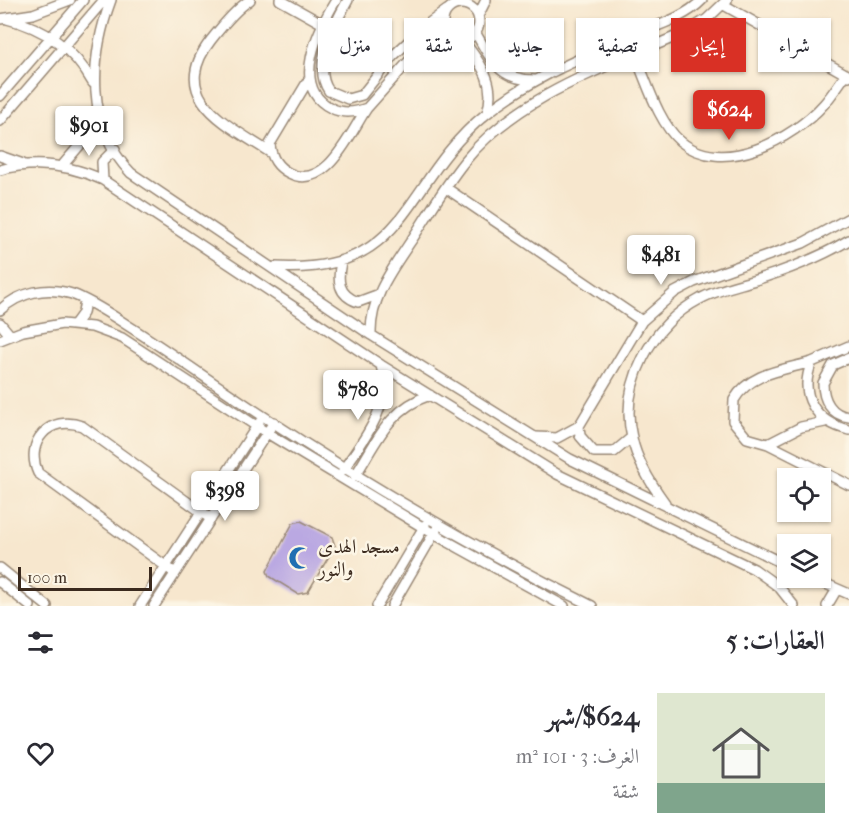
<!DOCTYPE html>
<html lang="ar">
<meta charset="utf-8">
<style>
:root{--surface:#fff;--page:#f7f7f7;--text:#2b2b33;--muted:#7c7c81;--line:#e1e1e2;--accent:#d93025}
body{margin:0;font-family:"IM FELL French Canon",Amiri,serif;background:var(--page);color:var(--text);direction:rtl;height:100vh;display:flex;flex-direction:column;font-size:22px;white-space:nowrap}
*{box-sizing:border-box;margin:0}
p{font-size:20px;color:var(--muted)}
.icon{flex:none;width:33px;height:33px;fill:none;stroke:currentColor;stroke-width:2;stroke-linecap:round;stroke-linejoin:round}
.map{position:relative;height:606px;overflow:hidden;direction:ltr}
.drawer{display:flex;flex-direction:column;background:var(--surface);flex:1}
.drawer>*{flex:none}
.guide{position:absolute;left:18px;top:18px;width:813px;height:54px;direction:rtl;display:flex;gap:12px}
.buttons{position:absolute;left:777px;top:468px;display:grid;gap:12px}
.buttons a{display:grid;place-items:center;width:54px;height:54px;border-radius:0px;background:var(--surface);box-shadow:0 2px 4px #0004;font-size:30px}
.scale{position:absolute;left:18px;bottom:15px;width:134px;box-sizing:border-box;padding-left:6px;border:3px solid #3b2a1e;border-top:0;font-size:16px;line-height:21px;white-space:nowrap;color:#3b2a1e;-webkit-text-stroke:4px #fcf5e5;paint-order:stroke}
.price{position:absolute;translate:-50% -51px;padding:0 14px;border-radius:6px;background:#fff;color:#222;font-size:20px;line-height:39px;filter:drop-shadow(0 2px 3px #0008)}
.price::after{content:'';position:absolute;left:50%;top:36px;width:18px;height:14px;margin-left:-9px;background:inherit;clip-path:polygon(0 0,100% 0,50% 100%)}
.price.on{background:var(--accent);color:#fff}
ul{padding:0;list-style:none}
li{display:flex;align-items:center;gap:18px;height:150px;padding:0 24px}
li+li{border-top:2px solid var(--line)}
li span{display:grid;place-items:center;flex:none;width:168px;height:120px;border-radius:0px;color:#555}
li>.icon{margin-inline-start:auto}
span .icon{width:72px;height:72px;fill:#fffc;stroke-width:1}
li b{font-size:26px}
h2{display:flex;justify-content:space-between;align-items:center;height:72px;padding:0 24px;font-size:26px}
.chip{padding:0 21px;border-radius:0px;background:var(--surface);box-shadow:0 2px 4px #0004;font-size:21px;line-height:54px}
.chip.on{background:var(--accent);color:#fff}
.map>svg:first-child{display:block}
.building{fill:#baa8e2}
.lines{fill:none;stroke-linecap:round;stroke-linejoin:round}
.minor-casing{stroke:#998876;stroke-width:12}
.minor{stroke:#fff;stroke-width:9}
.labels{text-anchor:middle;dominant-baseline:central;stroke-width:5;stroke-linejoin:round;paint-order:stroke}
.poi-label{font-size:20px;fill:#3b2a1e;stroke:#fcf5e5;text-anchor:start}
</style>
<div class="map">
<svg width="849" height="606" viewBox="0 0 849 606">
<rect width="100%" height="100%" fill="#fcf5e5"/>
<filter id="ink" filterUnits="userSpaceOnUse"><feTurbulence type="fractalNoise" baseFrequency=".0167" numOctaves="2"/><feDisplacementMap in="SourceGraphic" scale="12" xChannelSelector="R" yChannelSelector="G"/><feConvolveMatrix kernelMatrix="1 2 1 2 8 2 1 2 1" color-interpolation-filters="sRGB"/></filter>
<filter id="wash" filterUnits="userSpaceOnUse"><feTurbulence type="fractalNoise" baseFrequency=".008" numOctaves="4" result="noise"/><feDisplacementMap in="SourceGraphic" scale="24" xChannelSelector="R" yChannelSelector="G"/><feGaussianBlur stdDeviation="1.35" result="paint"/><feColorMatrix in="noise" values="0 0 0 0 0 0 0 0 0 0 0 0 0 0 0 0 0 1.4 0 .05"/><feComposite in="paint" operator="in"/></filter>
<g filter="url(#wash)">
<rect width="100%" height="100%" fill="#f7e7ce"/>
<g id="blocks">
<path class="building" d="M301 521 332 537 335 546 308 592 298 594 269 576 267 571 293 523Z"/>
</g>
</g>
<g filter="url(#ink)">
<use href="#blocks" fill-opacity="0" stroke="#998876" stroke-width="1.5"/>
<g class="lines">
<g class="minor-casing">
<path id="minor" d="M111 0C90 57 85 126 131 173L371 335 570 459 788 566
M250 0C236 9 222 26 211 40 166 98 227 124 271 153
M280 0 323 24
M336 0C319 28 289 87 331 108 343 114 354 113 367 108L426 42 433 38 449 36
M348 0C335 23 311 66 329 91L348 99 362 95 393 56 425 26 447 10
M443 22a18 18 0 1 1 36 0a18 18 0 1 1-36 0Z
M724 5 849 76
M478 16 486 0
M0 19 33 14 70 0
M7 19C45 28 74 49 93 83
M475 32C492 60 498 80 535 80
M463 40C480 63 497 82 487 113
M635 55C647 82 658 122 680 141 723 177 793 139 824 104 832 95 839 84 846 74
M309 79 270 144C271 157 277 167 289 173 326 192 350 133 367 108
M0 96 83 0
M0 121 104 0
M0 156 23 164
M62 166 85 139 97 108
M0 170C36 160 70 165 103 180L381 365 557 474 754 569 779 587 794 606
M103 180 102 162 115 149
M446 188 642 321
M341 262C337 281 338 295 358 302L377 295
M275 267C411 275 400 184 486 114 529 79 579 59 629 37 652 27 684 19 702 0
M0 310C20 292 46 286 72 294 91 301 110 314 127 325 173 354 217 386 263 416 368 485 479 550 592 606
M0 323 10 335
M75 324 83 313 85 300
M371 335C370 298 391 271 411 241 428 215 444 187 464 162 519 94 610 66 686 32L707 19 727 0
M0 340 23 331 62 324 92 327 122 338 267 433 434 534 564 606
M849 346 812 362C798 395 815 422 849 430
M849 358 833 365 823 383C823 400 831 415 849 417
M812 362C784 370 749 373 734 400L733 421 747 438 768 444 849 485
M579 426 580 436 594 452H614L632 437
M536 437 557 438 579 426 642 321 675 292 694 282 803 243 849 218
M768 444 801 427 825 422
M343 470C365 438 392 406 381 365
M355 476C377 442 388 409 430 395
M665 503C651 484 637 462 632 438 619 384 652 324 700 299 716 290 735 286 752 281 785 271 819 258 849 240
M0 568 47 606
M175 573 38 473C24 442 50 414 82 426L211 519
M812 578 849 594
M0 582 30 606
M140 606 259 423
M154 606 274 422
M377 606 425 525
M392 606 436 530
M827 606 837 589"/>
</g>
<use href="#minor" class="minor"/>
</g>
</g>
<defs>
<g id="mosque-bare" transform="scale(1.8)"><path d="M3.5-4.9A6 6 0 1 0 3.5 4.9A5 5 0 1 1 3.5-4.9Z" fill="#1f6fb2" stroke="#fcf5e5" stroke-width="2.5" paint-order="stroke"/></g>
</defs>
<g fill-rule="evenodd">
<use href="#mosque-bare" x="300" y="558"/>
</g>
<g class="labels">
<g class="poi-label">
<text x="318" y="546">مسجد الهدى<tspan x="318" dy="23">والنور</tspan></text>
</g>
</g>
</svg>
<div class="buttons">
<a><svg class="icon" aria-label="locate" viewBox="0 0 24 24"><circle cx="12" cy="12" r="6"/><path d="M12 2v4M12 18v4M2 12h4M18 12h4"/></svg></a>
<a><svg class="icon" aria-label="layers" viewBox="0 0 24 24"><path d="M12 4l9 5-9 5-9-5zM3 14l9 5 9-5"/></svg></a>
</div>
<div class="scale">100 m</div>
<b class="price on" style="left:729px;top:141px">$624</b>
<b class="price" style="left:89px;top:157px">$901</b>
<b class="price" style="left:661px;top:286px">$481</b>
<b class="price" style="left:358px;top:421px">$780</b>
<b class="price" style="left:225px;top:522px">$398</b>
<div class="guide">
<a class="chip">شراء</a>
<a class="chip on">إيجار</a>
<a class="chip">تصفية</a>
<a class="chip">جديد</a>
<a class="chip">شقة</a>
<a class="chip">منزل</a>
</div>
</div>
<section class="drawer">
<h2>العقارات: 5<svg class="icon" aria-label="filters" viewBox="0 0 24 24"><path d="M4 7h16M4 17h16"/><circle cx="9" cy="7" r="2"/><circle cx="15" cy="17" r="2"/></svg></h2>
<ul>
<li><span style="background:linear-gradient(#dfe7d0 75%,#7fa58c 0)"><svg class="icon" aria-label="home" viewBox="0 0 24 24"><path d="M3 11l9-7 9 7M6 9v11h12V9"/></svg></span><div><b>$624/شهر</b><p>الغرف: 3 · 101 m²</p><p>شقة</p></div><svg class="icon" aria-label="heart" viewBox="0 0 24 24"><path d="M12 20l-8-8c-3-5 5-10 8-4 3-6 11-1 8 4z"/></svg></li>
</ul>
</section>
